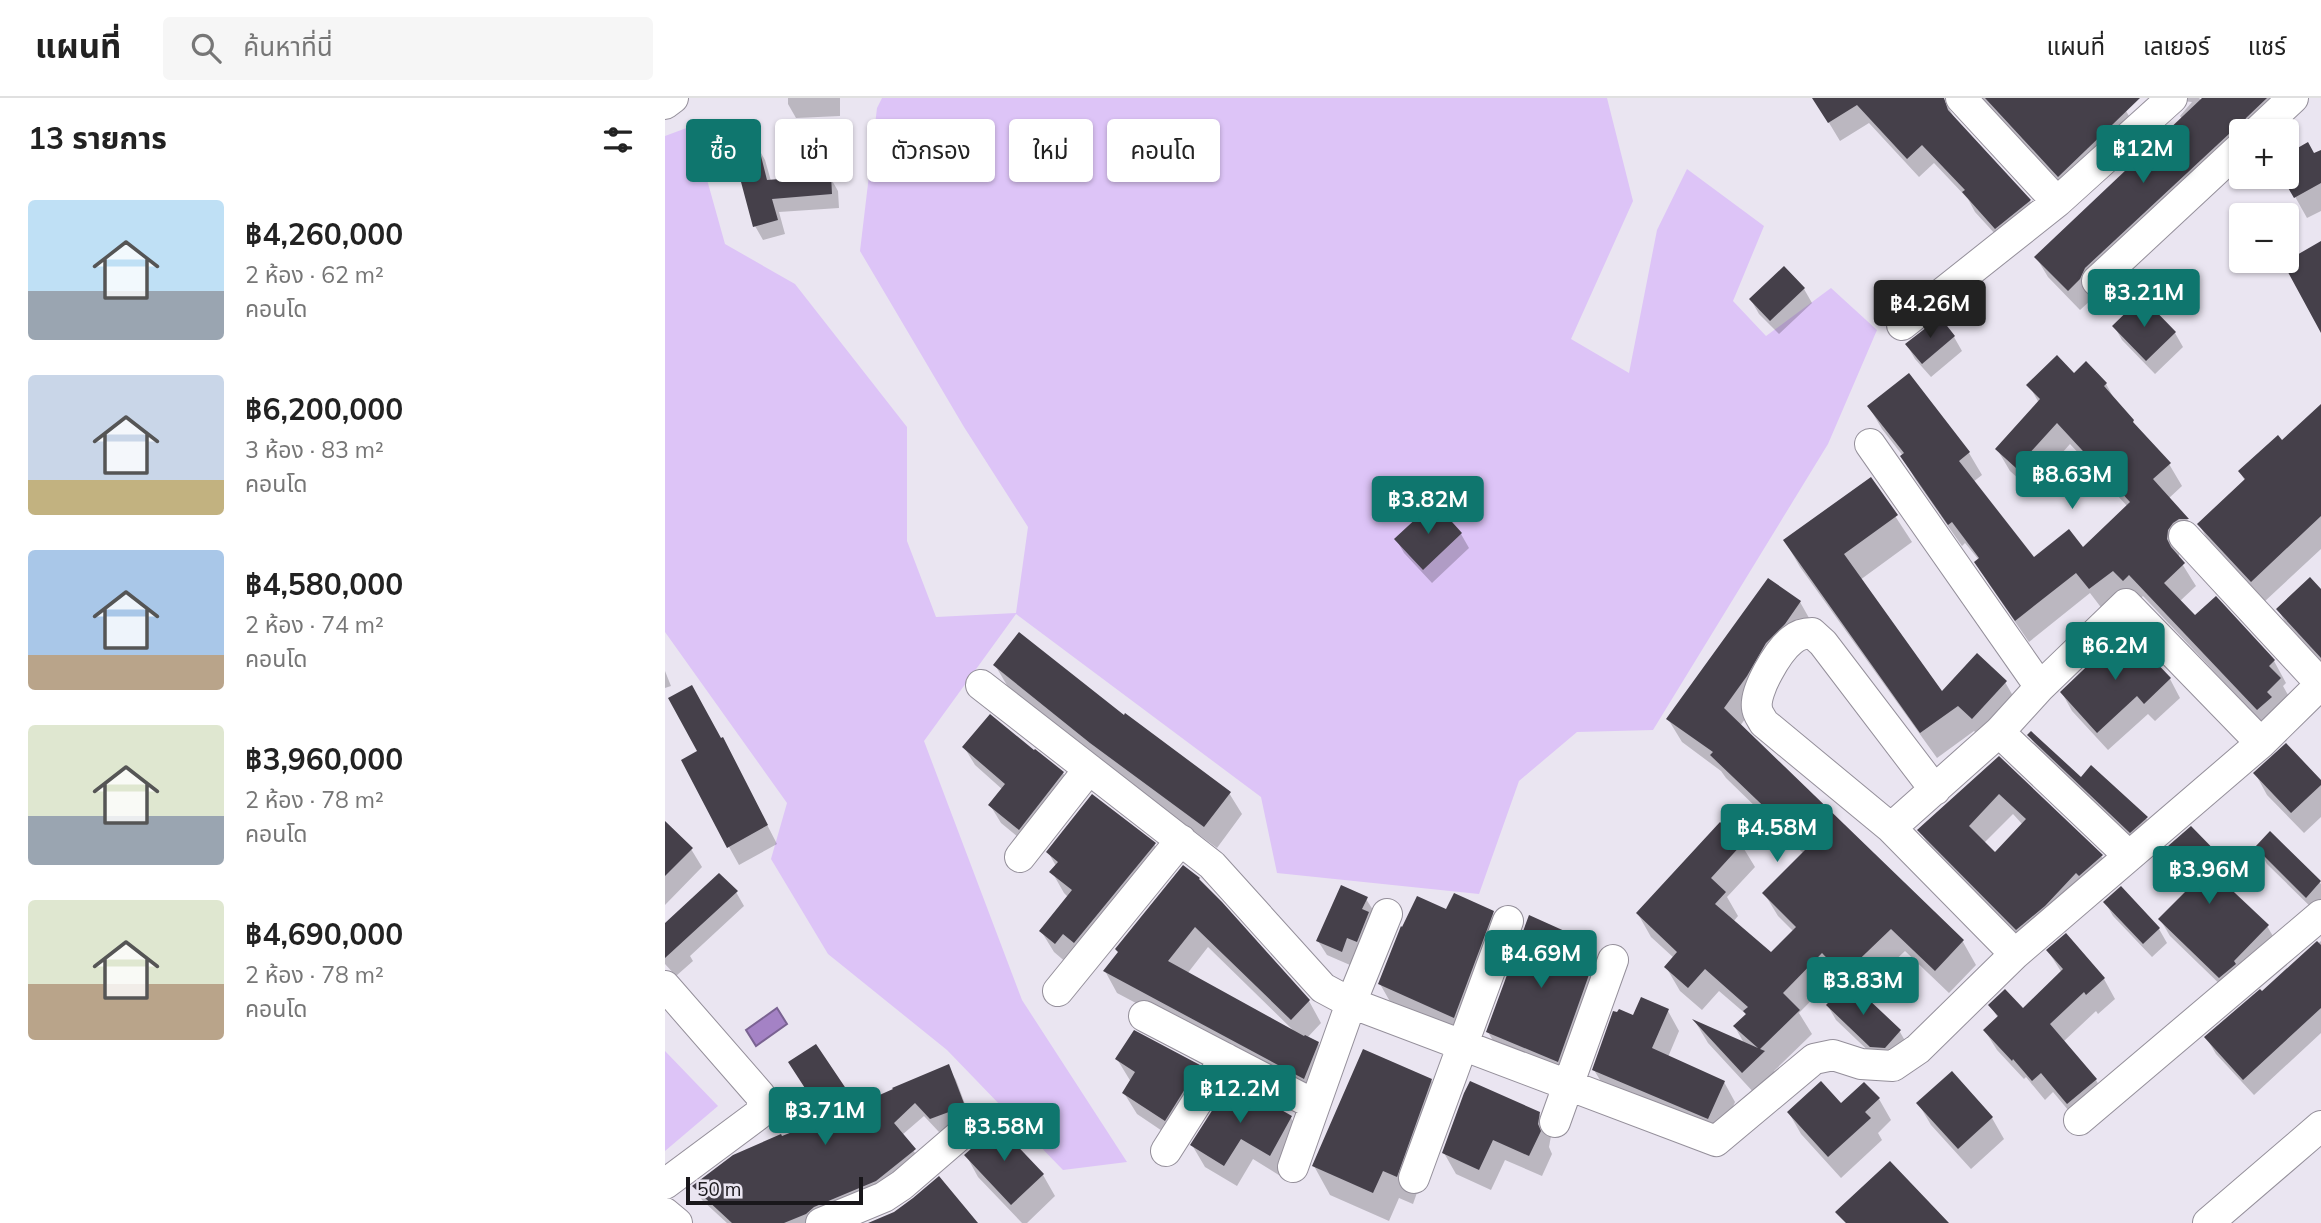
<!DOCTYPE html>
<html lang="th">
<meta charset="utf-8">
<style>
:root{--surface:#fff;--page:#f6f6f6;--text:#222;--muted:#767676;--line:#e0e0e0;--accent:#0f766e}
body{margin:0;font-family:Mulish,"Noto Sans Thai",sans-serif;background:var(--page);color:var(--text);height:100vh;display:flex;flex-direction:column;font-size:26px;white-space:nowrap}
*{box-sizing:border-box;margin:0}
p{font-size:23px;color:var(--muted)}
.icon{flex:none;width:38px;height:38px;fill:none;stroke:currentColor;stroke-width:2;stroke-linecap:round;stroke-linejoin:round}
.map{position:relative;flex:1;overflow:hidden}
.drawer{display:flex;flex-direction:column;background:var(--surface);width:665px}
.drawer>*{flex:none}
.guide{position:absolute;left:21px;top:21px;width:665px;height:63px;display:flex;gap:14px}
.buttons{position:absolute;left:1564px;top:21px;display:grid;gap:14px}
.buttons a{display:grid;place-items:center;width:70px;height:70px;border-radius:7px;background:var(--surface);box-shadow:0 2px 5px #0004;font-size:35px}
.scale{position:absolute;left:21px;bottom:18px;width:177px;box-sizing:border-box;padding-left:7px;border:4px solid #19171b;border-top:0;font-size:19px;line-height:24px;white-space:nowrap;color:#19171b;-webkit-text-stroke:5px #eae5f1;paint-order:stroke}
.price{position:absolute;translate:-50% -60px;padding:0 16px;border-radius:7px;background:var(--accent);color:#fff;font-size:23px;line-height:46px;filter:drop-shadow(0 2px 4px #0008)}
.price::after{content:'';position:absolute;left:50%;top:42px;width:21px;height:16px;margin-left:-10px;background:inherit;clip-path:polygon(0 0,100% 0,50% 100%)}
.price.current{background:#222;color:#fff}
ul{padding:0;list-style:none}
li{display:flex;align-items:center;gap:21px;height:175px;padding:0 28px}
li span{display:grid;place-items:center;flex:none;width:196px;height:140px;border-radius:7px;color:#555}
li>.icon{margin-inline-start:auto}
span .icon{width:84px;height:84px;fill:#fffc;stroke-width:1}
li b{font-size:30px}
h2{display:flex;justify-content:space-between;align-items:center;height:84px;padding:0 28px;font-size:30px}
.chip{padding:0 24px;border-radius:7px;background:var(--surface);box-shadow:0 2px 5px #0004;font-size:24px;line-height:63px}
.chip.current{background:var(--accent);color:#fff}
header{display:flex;align-items:center;gap:42px;box-sizing:border-box;height:98px;padding:0 35px;background:var(--surface);border-bottom:2px solid var(--line)}
header strong{font-size:33px}
nav{display:flex;gap:38px;margin-inline-start:auto;font-size:24px}
.search{width:490px;height:63px;background:var(--page);display:flex;align-items:center;gap:18px;box-sizing:border-box;padding:0 24px;border-radius:7px;color:var(--muted);font-size:26px}
main{display:flex;flex:1;min-height:0}
.map>svg:first-child{display:block}
.green{fill:#ddc4f7}
.water{fill:#a482c5;stroke:#7a6292;stroke-width:2}
.shadow{fill:#0003;fill-rule:evenodd}
.building{fill:#45404a;fill-rule:evenodd}
.lines{fill:none;stroke-linecap:round;stroke-linejoin:round}
.minor-casing{stroke:#948f9a;stroke-width:32}
.minor{stroke:#fff;stroke-width:30}
</style>
<header>
<strong>แผนที่</strong>
<div class="search"><svg class="icon" aria-label="search" viewBox="0 0 24 24"><circle cx="10" cy="10" r="6"/><path d="M15 15l6 6"/></svg>ค้นหาที่นี่</div>
<nav><a>แผนที่</a><a>เลเยอร์</a><a>แชร์</a></nav>
</header>
<main>
<section class="drawer">
<h2>13 รายการ<svg class="icon" aria-label="filters" viewBox="0 0 24 24"><path d="M4 7h16M4 17h16"/><circle cx="9" cy="7" r="2"/><circle cx="15" cy="17" r="2"/></svg></h2>
<ul>
<li><span style="background:linear-gradient(#bfe0f5 65%,#9aa5b1 0)"><svg class="icon" aria-label="home" viewBox="0 0 24 24"><path d="M3 11l9-7 9 7M6 9v11h12V9"/></svg></span><div><b>฿4,260,000</b><p>2 ห้อง · 62 m²</p><p>คอนโด</p></div></li>
<li><span style="background:linear-gradient(#c9d6e8 75%,#c2b280 0)"><svg class="icon" aria-label="home" viewBox="0 0 24 24"><path d="M3 11l9-7 9 7M6 9v11h12V9"/></svg></span><div><b>฿6,200,000</b><p>3 ห้อง · 83 m²</p><p>คอนโด</p></div></li>
<li><span style="background:linear-gradient(#a9c7e8 75%,#b9a48a 0)"><svg class="icon" aria-label="home" viewBox="0 0 24 24"><path d="M3 11l9-7 9 7M6 9v11h12V9"/></svg></span><div><b>฿4,580,000</b><p>2 ห้อง · 74 m²</p><p>คอนโด</p></div></li>
<li><span style="background:linear-gradient(#dfe7d0 65%,#9aa5b1 0)"><svg class="icon" aria-label="home" viewBox="0 0 24 24"><path d="M3 11l9-7 9 7M6 9v11h12V9"/></svg></span><div><b>฿3,960,000</b><p>2 ห้อง · 78 m²</p><p>คอนโด</p></div></li>
<li><span style="background:linear-gradient(#dfe7d0 60%,#b9a48a 0)"><svg class="icon" aria-label="home" viewBox="0 0 24 24"><path d="M3 11l9-7 9 7M6 9v11h12V9"/></svg></span><div><b>฿4,690,000</b><p>2 ห้อง · 78 m²</p><p>คอนโด</p></div></li>
</ul>
</section>
<div class="map">
<svg width="1656" height="1125" viewBox="0 0 1656 1125">
<rect width="100%" height="100%" fill="#eae5f1"/>
<path class="green" d="M217 0H942L968 103 906 241 964 275 992 132 1022 71 1099 128 1068 203 1101 238 1166 190 1212 232 1163 346 988 632 912 634 854 683 814 796 612 775 596 699 351 516 259 643 357 902 462 1064 398 1072 282 952 163 856 106 761 122 705 0 534V38L27 28 60 146 130 186 242 329V443L271 519 351 515 363 429 299 329 195 153 212 10Z
M0 953 53 1008 0 1053Z"/>
<path class="water" d="M112 910 122 926 91 948 81 932Z"/>
<path class="shadow" d="M123 0H175V18L131 20 123 6Z
M1149 0H1278L1290 21 1365 103 1376 122 1342 149 1310 114 1303 101 1269 65 1254 79 1204 25 1175 43Z
M1314 0H1449L1461 13 1474 35 1406 100Z
M1491 0H1534L1543 10 1554 0H1629L1600 33H1577V55L1431 191 1426 202 1415 212 1383 179 1371 159 1517 21 1515 18 1527 4Z
M92 48 100 62 106 83 165 79 173 93 174 110 114 114 120 136 98 142 90 128Z
M1656 54V113L1642 120 1619 79H1622Z
M1139 191 1147 205 1114 236 1094 216 1086 202Z
M1274 222 1289 239 1297 253 1266 279 1250 261 1242 247Z
M1449 228 1510 235 1518 249 1490 276 1457 242Z
M1243 277 1304 355 1317 377 1308 384 1369 461 1418 451 1463 409 1405 346 1365 391 1345 373 1332 351 1374 305 1364 287 1409 278 1441 286 1452 306 1472 331 1504 366 1517 388 1503 401 1523 422 1535 443 1520 447 1514 455V461L1531 488 1515 503 1530 520 1609 563 1621 585 1618 588 1627 604 1605 633 1478 498 1471 504 1438 512 1425 495 1364 544 1324 486 1311 464 1314 462 1300 445 1297 448 1250 381 1238 358 1217 331 1204 309Z
M1656 308V451L1599 504 1546 448 1534 426 1580 383 1575 374 1617 344Z
M1206 381 1247 444 1195 482 1277 596 1340 584 1355 610 1323 646 1309 633 1272 660 1135 469 1120 443Z
M769 407 796 436 804 450 767 485 739 455 731 441Z
M1656 493V563L1621 526 1613 511Z
M1135 504 1148 527 1075 628 1298 844 1311 867 1284 895 1240 853 1195 896 1235 934 1243 948 1214 963 1171 922 1163 908 1182 888 1171 877 1134 915 1147 936 1109 973 1111 977 1091 997 1043 945 1031 925 1080 947 1070 929 1082 917 1054 893 1037 912 1015 893 1001 869 1009 860 986 839 973 816 1076 746 1090 769 1062 799 1073 818 1068 824 1106 857 1129 834 1113 818 1099 795 1139 756 1061 680 1056 673 1017 644 1003 621Z
M1460 534 1505 581 1515 600 1490 623 1483 616 1443 652 1407 613 1397 595Z
M330 567 459 620 564 695 577 716 552 750 439 667 343 589Z
M0 573 6 588 0 590Z
M1364 637 1416 681 1481 720 1494 741 1478 755 1377 658Z
M299 649 398 675 409 694 365 749 336 725 325 707 338 692 310 667Z
M67 659 112 746 74 767 64 749Z
M1334 660 1437 759 1449 780 1364 852 1267 754 1255 732ZM1348 716 1358 727 1330 757 1319 745Z
M1590 675 1656 685V719L1639 735 1602 697Z
M1526 730 1563 769 1573 785 1565 793 1602 828 1612 845 1565 896 1505 838 1495 821 1525 791 1507 772 1497 755Z
M1605 736 1656 786V819L1602 766 1592 749Z
M0 740 26 751 37 769 0 807Z
M489 746 502 768 403 866 389 854 376 833 403 799 399 795 387 774 391 768 383 754Z
M518 770 644 903 656 925 642 940 653 945 665 967 652 1001 452 895 440 873ZM543 849 630 934 522 876Z
M71 794 79 808 25 858 28 863 11 878 0 866V828Z
M701 801 710 815 700 858 690 854 685 867 662 857 653 843Z
M1440 804 1494 831 1502 845 1487 859 1448 818Z
M782 814 828 815 844 843 805 947 731 914 715 886Z
M1656 843V935L1589 997 1551 956 1541 939 1597 895Z
M923 845 939 873 909 992 839 962 823 934Z
M1383 853 1439 881 1450 901 1433 916 1431 913 1398 944 1431 982 1442 1002 1414 1025 1388 994 1380 1002 1361 979 1359 981 1332 952 1320 933 1333 920 1325 907 1358 912 1397 875Z
M1003 913 1014 933 1003 959 1059 984 1070 1004 1054 1040 941 992 929 972 968 919Z
M452 961 534 968 546 990 512 1043 472 1016 459 995 466 984Z
M283 969 291 982 306 1022 274 1034 259 1018 237 1037 258 1066 153 1125H62L37 1102 29 1088 191 1010Z
M766 982 782 1010 748 1106 734 1100 724 1123 665 1097 649 1068Z
M1214 1001 1226 1022 1213 1035 1217 1042 1176 1080 1136 1036 1124 1015Z
M1253 1005 1327 1020 1339 1041 1306 1071 1266 1027Z
M874 1016 886 1038 884 1049 887 1056 877 1078 840 1062 826 1092 791 1076 779 1055Z
M626 1020 638 1041 617 1079 588 1061 572 1088 540 1069 527 1047Z
M315 1045 378 1077 390 1098 362 1125H357L313 1079 301 1057Z"/>
<path class="building" d="M1147 0H1279L1283 12 1366 102 1330 131 1297 94 1300 92 1257 47 1242 61 1192 7 1163 25Z
M1320 0H1475L1393 79Z
M1537 0H1602L1581 20 1576 31 1565 35 1420 170 1415 181 1403 193 1369 159Z
M1643 44 1649 55 1656 52V85L1629 100 1622 88V56Z
M93 46 102 82 166 77 167 96 107 101 113 122 88 129 68 54Z
M1656 143V235L1618 165Z
M1119 168 1140 190 1105 223 1084 201Z
M1477 199 1511 234 1481 263 1447 228Z
M1275 219 1290 238 1257 266 1240 246Z
M1392 257 1409 275 1421 263 1442 285 1439 288 1469 322 1468 324 1506 365 1488 381 1524 421H1514L1508 425 1503 432 1502 441 1506 449 1520 465 1499 485 1530 517 1551 498 1610 562 1604 568 1616 580 1602 594 1607 599 1592 612 1464 477 1458 483 1448 473 1424 491 1411 475 1350 523 1309 464 1314 460 1287 424 1283 427 1235 358 1239 355 1202 308 1244 275 1305 354 1294 363 1369 459 1404 431 1418 449 1465 404 1392 325 1351 370 1330 351 1375 301 1361 287Z
M1656 306V418L1586 484 1532 426 1580 381 1573 373 1613 337 1617 342Z
M1206 379 1233 417 1179 456 1277 593 1312 555 1342 583 1307 621 1293 608 1255 635 1118 442Z
M769 404 797 435 758 472 729 441Z
M1645 479 1656 491V560L1611 511Z
M1103 480 1136 503 1120 526 1101 545 1082 578 1059 610 1299 842 1270 873 1226 831 1178 877 1157 855 1118 895 1135 912 1095 951 1100 953 1077 975 1027 921 1093 950 1068 928 1081 916 1078 913 1083 909 1040 871 1023 890 999 869 1012 854 971 815 1055 724 1078 745 1046 780 1061 794 1050 806 1106 854 1131 829 1097 795 1142 750 1045 657 1048 654 1001 621Z
M1460 532 1506 580 1479 606 1472 598 1432 635 1395 594Z
M354 534 459 617 460 615 566 694 539 729 425 645 328 567Z
M27 587 56 640 58 639 103 727 62 750 16 662 32 653 3 600Z
M325 616 369 652 370 651 399 674 354 732 323 707 340 686 297 649Z
M1366 633 1416 679 1426 667 1483 719 1465 735 1362 637Z
M1621 645 1656 682V687L1626 715 1588 675Z
M1334 658 1438 757 1414 778 1411 775 1380 808 1351 832 1252 732ZM1334 696 1361 721 1330 754 1304 728Z
M427 696 491 745 409 845 398 836 390 846 374 833 407 792 384 774 393 764 381 754Z
M0 723 28 750 0 778Z
M1526 728 1564 767 1553 779 1604 827 1569 863 1571 866 1554 880 1493 821 1527 787 1495 755Z
M1605 733 1656 783 1641 800 1590 749Z
M518 767 535 780 534 781 557 804 645 902 626 922 530 829 503 863 639 938 640 937 654 944 639 981 438 873 453 854 450 851Z
M54 775 73 793 0 860V825Z
M676 787 703 799 697 811 704 814 692 844 682 840 677 854 651 843Z
M1456 788 1495 830 1478 846 1438 804Z
M789 795 829 813 789 920 713 886 736 828 737 829 752 798 781 811Z
M864 817 924 844 915 865 926 871 893 964 821 934Z
M1401 835 1440 880 1421 897 1419 894 1385 926 1432 981 1402 1006 1376 975 1367 983 1348 961 1347 963 1318 932 1333 918 1323 907 1340 891 1358 910 1398 871 1381 852Z
M1652 843 1656 847V910L1578 982 1539 939 1595 891 1597 893Z
M1184 883 1236 932 1220 950 1205 949 1161 907Z
M976 899 1004 911 987 950 1060 983 1043 1021 927 972 948 913 952 914 954 911 968 917Z
M469 932 535 967 500 1023 457 995 470 974 450 961Z
M151 946 192 1007 228 991 227 990 284 966 300 1008 265 1021 250 1005 229 1025 251 1051 211 1083 149 1109 141 1116 119 1125H67L27 1088 68 1057 116 1036 117 1038 160 1021 123 964Z
M698 951 767 981 732 1079 718 1073 708 1095 647 1068Z
M1287 973 1328 1019 1293 1051 1251 1005Z
M566 983 627 1018 605 1058 576 1041 559 1068 525 1047Z
M805 983 875 1014 873 1026 876 1033 864 1058 828 1042 814 1072 777 1055 799 995Z
M1156 983 1176 1005 1199 984 1215 1000 1200 1014 1206 1020 1163 1059 1122 1014Z
M327 1021 379 1076 346 1107 299 1057 314 1044 318 1037 319 1028Z
M1225 1063 1284 1125H1181L1170 1114Z
M274 1078 313 1125H203L229 1114 248 1100Z"/>
<g class="lines">
<g class="minor-casing">
<path id="minor" d="M1296 0 1392 104
M0 6 8 0
M1593 33 1628 0
M1432 183 1577 48
M1237 227 1392 104 1507 0
M1205 346 1375 589
M1519 438 1656 586
M316 587 547 767 658 890 686 905 1051 1043 1149 961 1168 957 1196 966 1228 968 1253 951 1350 856 1596 645 1656 586
M1334 634 1464 758
M1226 730 1099 625C1097 621 1092 615 1092 610 1089 593 1113 553 1127 542 1133 537 1139 535 1147 535L1158 545 1270 692
M355 759 424 671
M1350 856 1226 730 1334 634 1375 589 1461 506 1596 645
M0 888 95 997C98 1005 98 1009 94 1016L0 1086
M393 893 516 742
M479 918 650 1007
M1414 1022 1656 817
M890 1024 948 862
M501 1053 560 960
M628 1069 686 905 722 816
M749 1080 843 823
M0 1115 12 1125
M156 1125 219 1099 237 1087 302 1031
M1543 1125 1656 1028"/>
</g>
<use href="#minor" class="minor"/>
</g>
</svg>
<div class="buttons">
<a>+</a>
<a>−</a>
</div>
<div class="scale">50 m</div>
<b class="price" style="left:1478px;top:87px">฿12M</b>
<b class="price" style="left:1479px;top:231px">฿3.21M</b>
<b class="price current" style="left:1265px;top:242px">฿4.26M</b>
<b class="price" style="left:1407px;top:413px">฿8.63M</b>
<b class="price" style="left:763px;top:438px">฿3.82M</b>
<b class="price" style="left:1450px;top:584px">฿6.2M</b>
<b class="price" style="left:1112px;top:766px">฿4.58M</b>
<b class="price" style="left:1544px;top:808px">฿3.96M</b>
<b class="price" style="left:876px;top:892px">฿4.69M</b>
<b class="price" style="left:1198px;top:919px">฿3.83M</b>
<b class="price" style="left:575px;top:1027px">฿12.2M</b>
<b class="price" style="left:160px;top:1049px">฿3.71M</b>
<b class="price" style="left:339px;top:1065px">฿3.58M</b>
<div class="guide">
<a class="chip current">ซื้อ</a>
<a class="chip">เช่า</a>
<a class="chip">ตัวกรอง</a>
<a class="chip">ใหม่</a>
<a class="chip">คอนโด</a>
</div>
</div>
</main>
